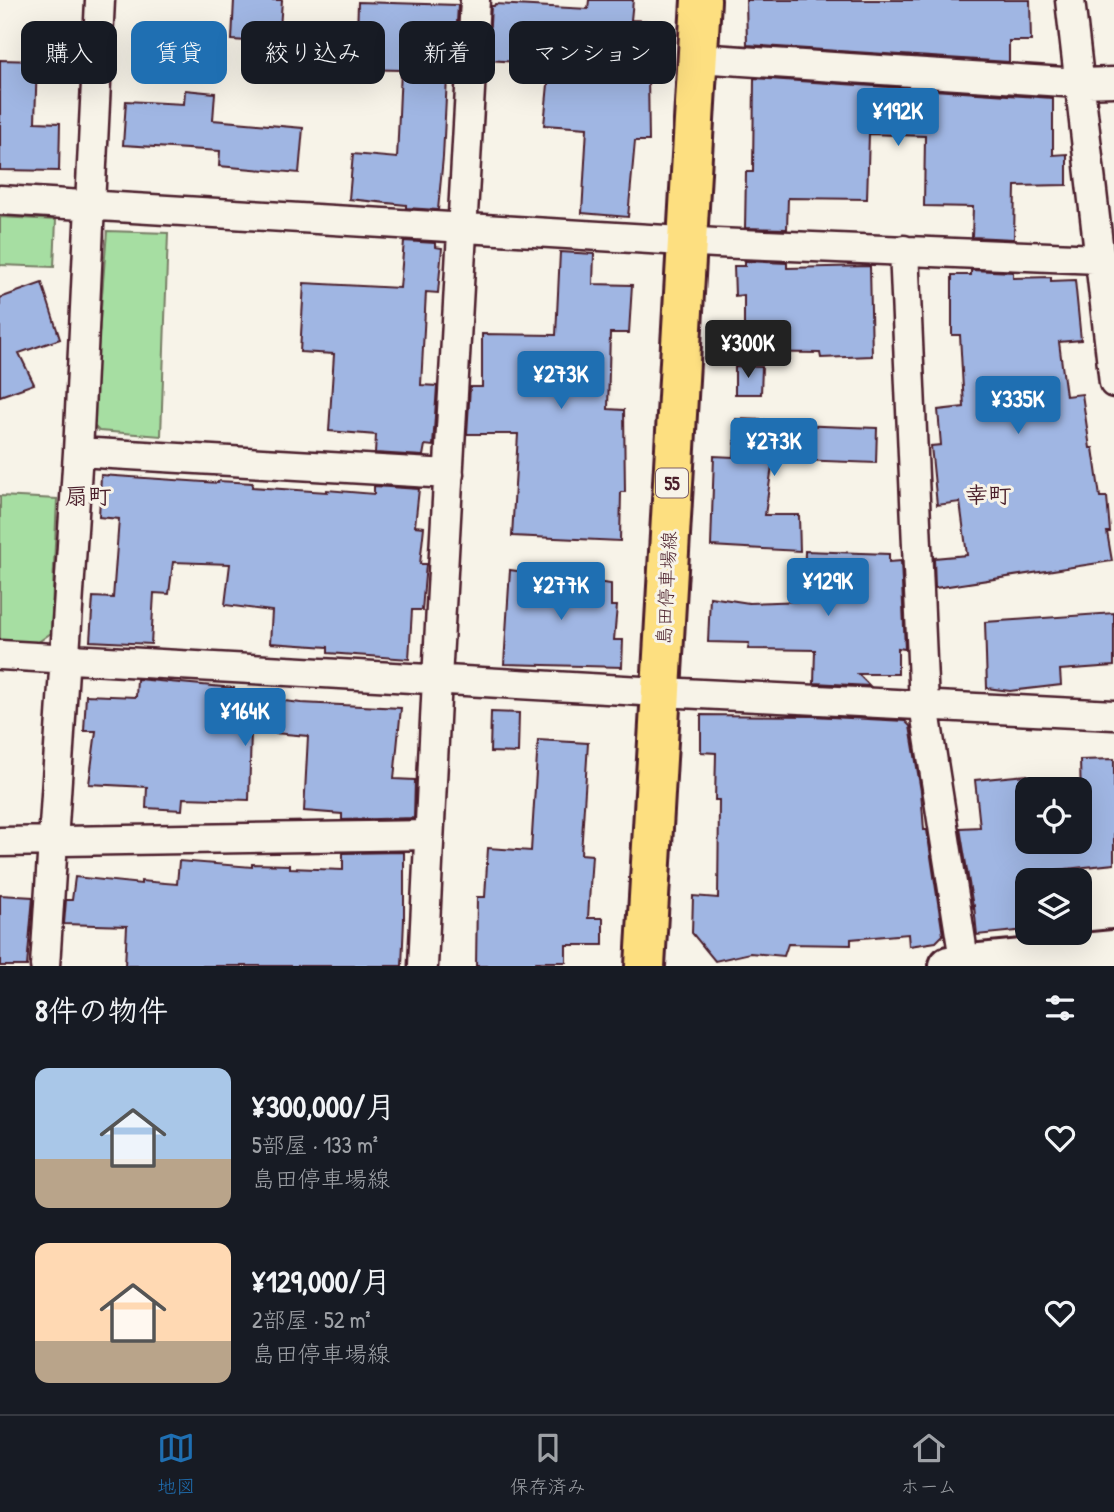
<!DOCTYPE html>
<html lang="ja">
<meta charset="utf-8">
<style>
:root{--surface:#171b24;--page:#242831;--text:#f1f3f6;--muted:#9ea1a6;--line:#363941;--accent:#1f6fb2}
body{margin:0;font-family:"Patrick Hand","Klee One",sans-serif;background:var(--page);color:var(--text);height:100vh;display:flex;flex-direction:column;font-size:26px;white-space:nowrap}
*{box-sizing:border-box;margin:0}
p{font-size:23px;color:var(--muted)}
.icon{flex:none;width:38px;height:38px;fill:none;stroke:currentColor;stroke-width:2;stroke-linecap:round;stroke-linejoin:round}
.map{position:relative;height:966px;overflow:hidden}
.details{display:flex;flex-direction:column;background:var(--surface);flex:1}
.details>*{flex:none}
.guide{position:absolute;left:21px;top:21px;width:700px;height:63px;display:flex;gap:14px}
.tools{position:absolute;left:1015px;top:777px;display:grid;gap:14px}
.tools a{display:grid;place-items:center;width:77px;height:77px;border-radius:14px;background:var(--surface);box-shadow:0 7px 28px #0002;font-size:35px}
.price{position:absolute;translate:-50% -60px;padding:0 16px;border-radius:7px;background:var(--accent);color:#fff;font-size:23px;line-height:46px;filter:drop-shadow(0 2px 4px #0008)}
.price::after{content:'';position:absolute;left:50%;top:42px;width:21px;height:16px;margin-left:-10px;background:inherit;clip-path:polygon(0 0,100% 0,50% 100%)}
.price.on{background:#222;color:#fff}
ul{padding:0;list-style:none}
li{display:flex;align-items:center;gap:21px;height:175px;padding:0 35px}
li span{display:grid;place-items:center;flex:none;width:196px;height:140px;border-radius:14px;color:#555}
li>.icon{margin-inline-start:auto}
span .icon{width:84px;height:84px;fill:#fffc;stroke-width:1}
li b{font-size:30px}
h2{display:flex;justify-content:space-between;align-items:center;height:84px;padding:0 35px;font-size:30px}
.tag{padding:0 24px;border-radius:14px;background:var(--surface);box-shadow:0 7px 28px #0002;font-size:24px;line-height:63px}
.tag.on{background:var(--accent);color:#fff}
.menu{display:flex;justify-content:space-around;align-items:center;height:98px;border-top:2px solid var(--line);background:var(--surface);font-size:19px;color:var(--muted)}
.menu a{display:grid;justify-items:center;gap:4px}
.menu .on{color:var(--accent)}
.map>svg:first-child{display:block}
.green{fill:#a6dea2;stroke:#787e66;stroke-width:2}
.building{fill:#a0b6e3;stroke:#4a1f2b;stroke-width:2}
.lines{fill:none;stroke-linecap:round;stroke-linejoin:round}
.street-casing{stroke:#4a1f2b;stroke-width:33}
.secondary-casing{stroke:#4a1f2b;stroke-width:44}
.primary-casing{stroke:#4a1f2b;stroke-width:44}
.street{stroke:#f7f3e8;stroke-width:28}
.secondary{stroke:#f7f3e8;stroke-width:38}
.primary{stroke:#fddf80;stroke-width:38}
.labels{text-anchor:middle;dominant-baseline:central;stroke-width:6;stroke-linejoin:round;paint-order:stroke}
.shield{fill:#f7f3e8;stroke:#7e5f64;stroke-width:2}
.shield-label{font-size:18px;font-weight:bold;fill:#4a1f2b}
.street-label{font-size:19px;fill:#4a1f2b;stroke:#f7f3e8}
.quarter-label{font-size:23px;font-weight:bold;fill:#4a1f2b;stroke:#f7f3e8}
</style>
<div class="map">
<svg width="1114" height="966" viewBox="0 0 1114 966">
<rect width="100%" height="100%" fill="#f7f3e8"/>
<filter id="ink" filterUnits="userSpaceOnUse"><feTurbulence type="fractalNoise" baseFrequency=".0143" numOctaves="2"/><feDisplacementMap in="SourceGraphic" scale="14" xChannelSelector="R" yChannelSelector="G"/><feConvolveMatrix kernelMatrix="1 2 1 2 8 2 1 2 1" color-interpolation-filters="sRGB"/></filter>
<g filter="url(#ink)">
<path class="green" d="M0 217 56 220 54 267 0 265Z
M107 231 168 233 161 436 99 431 92 424Z
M0 496 57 499 51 633 37 643 0 641Z"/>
<path class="building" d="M234 0H282L279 43 232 40Z
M589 0H633L631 20 651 21 648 74 649 141H635L628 217 582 213 587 128 544 125 550 64 488 60 491 6H494L495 4 588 9Z
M746 0H1030L1031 41H1009V62L747 45Z
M358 2 458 5 455 59 448 58 443 157 438 210 406 208V205L349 199 353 154 397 158 401 70 356 69Z
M0 60 37 61 35 122 60 123 59 171 0 170Z
M754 78 1053 98V155L1067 154V185L1015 186 1014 239 972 237 973 207 924 206 925 136 869 134 867 199 788 198 787 229 745 228 746 172H753Z
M185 90 215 93 213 120 303 128 299 173 219 166 220 151 123 145 126 101 184 104Z
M404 241 435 243V247L442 248 438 293 426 292 421 385 437 386 433 446 425 445 423 456 375 453 376 435 329 431 334 354 300 352 304 283 400 288Z
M560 252 594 254 593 284 632 285 629 333H610L608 409 624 410 625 492H621L620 541 512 536 518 434H467L470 387H482V334L556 335Z
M745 261 787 263V268L870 266 872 356 821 358 820 353 744 352V295L735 296 734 266H745Z
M971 270 1013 272V278L1051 277V281L1075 280 1081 340 1059 342 1066 396 1082 394 1090 448H1093L1100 497H1107L1110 532H1107L1112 561 935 588 934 558 967 555 960 502 937 505 931 446 941 445 938 410 964 407 960 335H952V275H971Z
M42 283 60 339 19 353 34 384 0 396V298Z
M735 366 762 367 761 394H735Z
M736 419 795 421V425L877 428 876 463 773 459 765 515H799L800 551 711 546 714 456 734 457Z
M101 475 218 483V481L253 483 252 487 327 492V490L374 494V486L419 489 415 526 424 527 420 564H426L422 610H412L409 659 328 653V647L270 643 272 611 225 605 230 564 173 562 169 594 154 593 151 644 90 641 93 597 113 598 119 519 99 517Z
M805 551 889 554V562L901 561 905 649 898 648V674H858L870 686 814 683 815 650 748 649 749 643 708 642 710 597 749 603 804 601Z
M510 570 611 584V606H617L614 640H623L622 667 504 664Z
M1114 613V666L1060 670 1061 685 1010 691 987 688 985 622Z
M137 679 234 688V695L301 703 401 708 394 779 415 780 414 818 342 820V814L304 811 308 736 251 731 249 800 183 798 182 810 146 808 147 787 89 784 96 731H84L86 695 136 697Z
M491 712 519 713 518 753 490 752Z
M701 715 812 716 905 721 910 726 921 791 924 830H927L943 935 936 942 909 946 908 934 851 939V945L788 944 784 956 750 953 715 961 692 933 693 896 718 898 719 800H715L716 753 701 752Z
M538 740 588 743 581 854 592 855 588 918H603V945H566V962H536V966H476L477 897H485L488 848 531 851Z
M1114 759V864L1027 873V930L977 935 974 906 973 907 960 828 980 827 975 780 1027 775V842H1082L1080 760Z
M404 852V920L402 966H125L127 926 64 924 66 900H72L75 877 141 884V881L177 884 179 861 252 867V864L290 865V868L343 870V853Z
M0 895 33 897 27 966H0Z"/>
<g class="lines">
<g class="street-casing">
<path id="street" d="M1070 0 1114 383
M697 58 1079 83 1114 82
M0 200 716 243 1099 259
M904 250 924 705 965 966
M78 452 449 474
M0 655 642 691 1114 715
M0 842 429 835
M45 966 78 452 100 0
M423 966 437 679 475 0"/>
</g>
<g class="secondary-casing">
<path id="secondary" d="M949 966 1114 950"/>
</g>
<g class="primary-casing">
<path id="primary" d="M645 966 701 0"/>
</g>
<use href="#street" class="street"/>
<use href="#secondary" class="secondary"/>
<use href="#primary" class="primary"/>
</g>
</g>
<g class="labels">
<rect class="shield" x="656" y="468.5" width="32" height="29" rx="5"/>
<g class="shield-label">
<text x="672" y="483">55</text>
</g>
<g class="street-label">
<text transform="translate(666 588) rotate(-87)">島田停車場線</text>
</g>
<g class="quarter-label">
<text x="988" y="494">幸町</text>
<text x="88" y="495">扇町</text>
</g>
</g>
</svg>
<div class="tools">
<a><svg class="icon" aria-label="locate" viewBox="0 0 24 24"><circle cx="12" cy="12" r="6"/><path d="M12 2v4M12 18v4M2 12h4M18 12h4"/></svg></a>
<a><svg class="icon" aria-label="layers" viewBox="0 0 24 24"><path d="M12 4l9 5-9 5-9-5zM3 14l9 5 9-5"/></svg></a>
</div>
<b class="price" style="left:898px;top:148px">¥192K</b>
<b class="price on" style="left:748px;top:380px">¥300K</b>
<b class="price" style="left:561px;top:411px">¥273K</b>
<b class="price" style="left:1018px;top:436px">¥335K</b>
<b class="price" style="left:774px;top:478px">¥273K</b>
<b class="price" style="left:828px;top:618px">¥129K</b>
<b class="price" style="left:561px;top:622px">¥277K</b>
<b class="price" style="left:245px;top:748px">¥164K</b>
<div class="guide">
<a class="tag">購入</a>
<a class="tag on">賃貸</a>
<a class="tag">絞り込み</a>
<a class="tag">新着</a>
<a class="tag">マンション</a>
</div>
</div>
<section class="details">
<h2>8件の物件<svg class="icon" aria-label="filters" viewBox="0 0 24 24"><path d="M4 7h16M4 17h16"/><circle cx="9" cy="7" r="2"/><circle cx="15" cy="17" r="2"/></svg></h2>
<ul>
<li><span style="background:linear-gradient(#a9c7e8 65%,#b9a48a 0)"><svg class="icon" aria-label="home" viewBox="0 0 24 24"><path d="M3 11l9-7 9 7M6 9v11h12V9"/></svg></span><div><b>¥300,000/月</b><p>5部屋 · 133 m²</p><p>島田停車場線</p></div><svg class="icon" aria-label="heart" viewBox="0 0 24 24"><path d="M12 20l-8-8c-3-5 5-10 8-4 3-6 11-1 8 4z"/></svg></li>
<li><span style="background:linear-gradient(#ffd9b3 70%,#b9a48a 0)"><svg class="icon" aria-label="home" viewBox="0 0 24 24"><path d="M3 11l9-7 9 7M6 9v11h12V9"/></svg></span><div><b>¥129,000/月</b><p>2部屋 · 52 m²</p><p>島田停車場線</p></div><svg class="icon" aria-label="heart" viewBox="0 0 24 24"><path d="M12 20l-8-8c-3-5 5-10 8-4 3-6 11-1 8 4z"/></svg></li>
</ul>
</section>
<nav class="menu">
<a class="on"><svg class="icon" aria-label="map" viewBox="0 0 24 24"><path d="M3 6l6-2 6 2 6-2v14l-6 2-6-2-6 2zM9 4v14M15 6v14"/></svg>地図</a>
<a><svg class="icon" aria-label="saved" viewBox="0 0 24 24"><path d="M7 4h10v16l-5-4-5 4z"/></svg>保存済み</a>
<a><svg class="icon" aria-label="home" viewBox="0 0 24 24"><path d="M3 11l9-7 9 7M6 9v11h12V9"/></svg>ホーム</a>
</nav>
